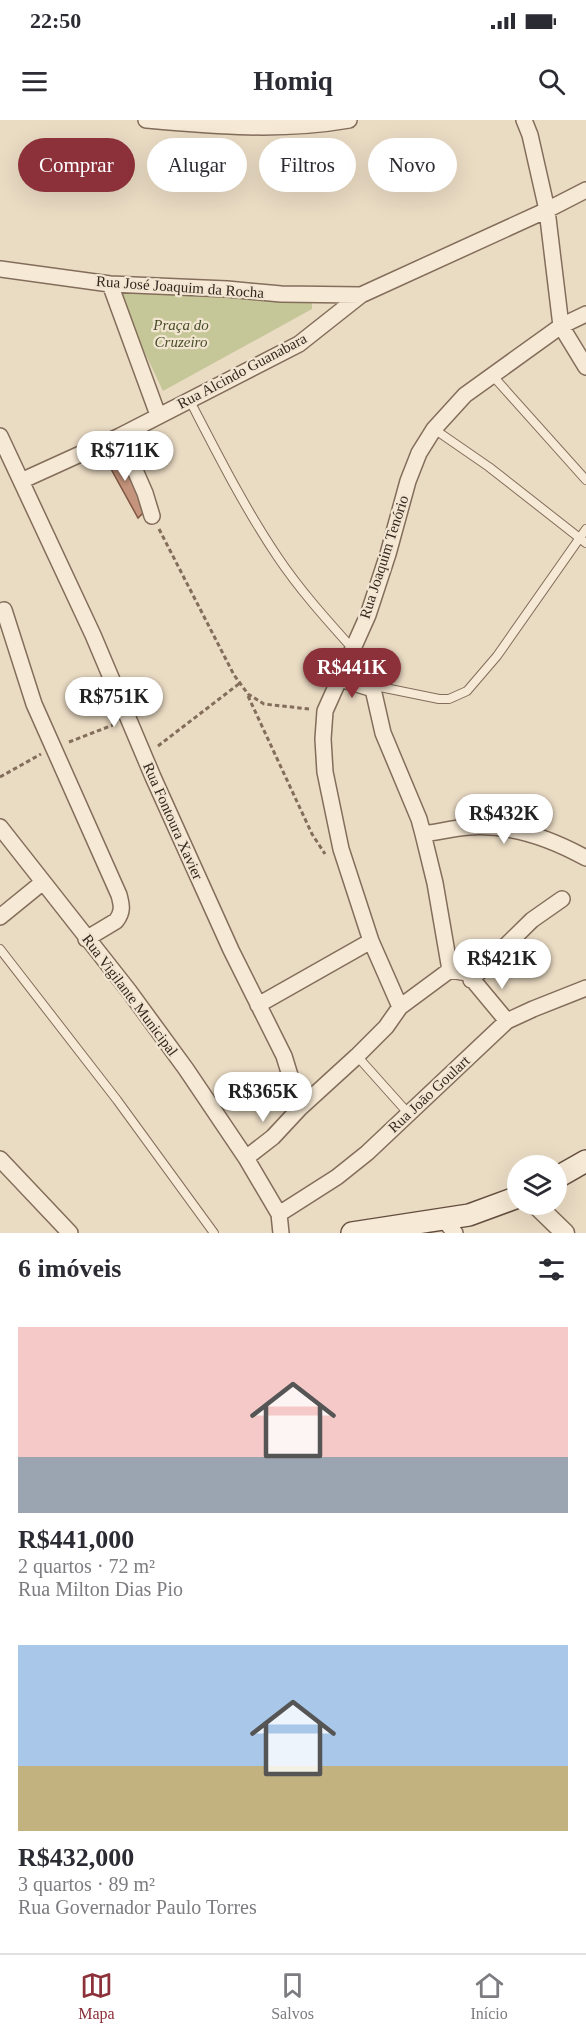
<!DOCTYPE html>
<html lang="pt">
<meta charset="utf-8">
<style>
:root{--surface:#fff;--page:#f7f7f7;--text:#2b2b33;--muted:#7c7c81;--line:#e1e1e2;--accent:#8c3039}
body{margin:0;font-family:Georgia,serif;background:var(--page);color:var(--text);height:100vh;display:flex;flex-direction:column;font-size:22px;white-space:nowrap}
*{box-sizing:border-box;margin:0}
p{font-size:20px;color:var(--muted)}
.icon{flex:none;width:33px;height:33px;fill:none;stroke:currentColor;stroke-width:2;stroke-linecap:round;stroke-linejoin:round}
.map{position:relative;height:1113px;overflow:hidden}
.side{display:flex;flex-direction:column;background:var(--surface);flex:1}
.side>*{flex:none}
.top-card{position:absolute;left:18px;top:18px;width:550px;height:54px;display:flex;gap:12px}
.tools{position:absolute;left:507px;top:1035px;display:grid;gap:12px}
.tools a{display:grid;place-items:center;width:60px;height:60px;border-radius:50%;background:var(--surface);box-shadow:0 6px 24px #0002;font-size:30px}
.price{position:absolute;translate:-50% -51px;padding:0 14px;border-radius:21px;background:#fff;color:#222;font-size:20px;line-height:39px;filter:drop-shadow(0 2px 3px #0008)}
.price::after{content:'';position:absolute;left:50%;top:36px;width:18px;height:14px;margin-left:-9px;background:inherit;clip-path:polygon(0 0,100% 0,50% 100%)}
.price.active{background:var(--accent);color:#fff}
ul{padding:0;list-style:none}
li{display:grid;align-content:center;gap:12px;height:318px;padding:0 18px}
li span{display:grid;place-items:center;height:186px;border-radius:0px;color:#555}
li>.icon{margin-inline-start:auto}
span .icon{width:108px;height:108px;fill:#fffc;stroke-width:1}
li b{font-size:26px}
h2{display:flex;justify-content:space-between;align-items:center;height:72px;padding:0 18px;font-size:26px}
.chip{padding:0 21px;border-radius:27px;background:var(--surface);box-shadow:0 6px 24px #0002;font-size:21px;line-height:54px}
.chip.active{background:var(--accent);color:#fff}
.status{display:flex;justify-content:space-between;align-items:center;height:42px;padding:0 30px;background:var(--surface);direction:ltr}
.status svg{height:16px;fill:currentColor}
header{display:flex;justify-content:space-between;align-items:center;height:78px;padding:0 18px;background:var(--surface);font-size:27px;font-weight:700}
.menu{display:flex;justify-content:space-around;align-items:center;height:84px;border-top:2px solid var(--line);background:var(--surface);font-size:16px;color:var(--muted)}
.menu a{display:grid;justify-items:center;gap:3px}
.menu .active{color:var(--accent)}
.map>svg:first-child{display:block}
.green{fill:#c6c798}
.building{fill:#c5947c;stroke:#805643;stroke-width:1.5}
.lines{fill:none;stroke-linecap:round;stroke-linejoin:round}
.service-casing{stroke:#836d5b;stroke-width:10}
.minor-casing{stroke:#836d5b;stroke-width:18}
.tertiary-casing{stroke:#836d5b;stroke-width:21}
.secondary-casing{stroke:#644e3f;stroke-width:24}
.path{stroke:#836d5b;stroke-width:3;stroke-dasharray:4.5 3;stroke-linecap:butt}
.service{stroke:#f6e9d5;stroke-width:8}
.minor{stroke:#f6e9d5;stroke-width:15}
.tertiary{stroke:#f6e9d5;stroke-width:18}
.secondary{stroke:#f6e9d5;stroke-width:21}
.labels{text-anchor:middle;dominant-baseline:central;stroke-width:4.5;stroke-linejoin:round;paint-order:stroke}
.street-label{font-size:15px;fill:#34271e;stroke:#f2e6d2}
.park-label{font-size:15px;font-style:italic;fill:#484e27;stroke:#f2e6d2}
</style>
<div class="status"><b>22:50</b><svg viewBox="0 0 49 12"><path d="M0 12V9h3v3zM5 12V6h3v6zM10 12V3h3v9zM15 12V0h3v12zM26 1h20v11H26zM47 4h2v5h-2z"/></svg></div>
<header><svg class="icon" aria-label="menu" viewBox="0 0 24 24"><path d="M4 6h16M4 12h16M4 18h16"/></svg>Homiq<svg class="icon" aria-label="search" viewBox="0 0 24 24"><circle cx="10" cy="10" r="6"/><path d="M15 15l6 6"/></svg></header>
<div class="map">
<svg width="586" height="1113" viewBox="0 0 586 1113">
<rect width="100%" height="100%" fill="#eadbc3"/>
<path class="green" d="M115 170 301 180 312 182V189L163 271Z"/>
<path class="building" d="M119 331 145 391 138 398 105 338Z"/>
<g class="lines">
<g class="service-casing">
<path id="service" d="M492 255 586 360
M190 281C217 333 244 387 277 436 299 469 326 499 352 528
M434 309 489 347 586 423
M373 569 380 567 439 579H449L467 571 497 536 586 409
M0 829 117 980 214 1113
M357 936 408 993"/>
</g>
<g class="minor-casing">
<path id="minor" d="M146 0C214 6 281 12 349 0
M524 0 530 15 547 90 561 206 586 247
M0 149 110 164 227 169 281 174 361 175
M110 164 158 295
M0 316 93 515 153 657 231 830 284 936 300 988
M120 316 145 373 152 396
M21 361 120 316 299 224 361 175 547 90 586 70
M4 490 34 584 119 775C122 786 123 792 116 801L86 819
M340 559 373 569 383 613 419 699 423 714 435 763 450 850
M0 707 129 871 186 949 246 1038 279 1094 281 1113
M423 714C438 712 454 708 469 707 511 704 550 718 586 738
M0 797 43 762
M450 850 467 853 507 901
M471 860 532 800 562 779
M258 885 371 821
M400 887 371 821 341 729 325 652 323 619 325 591 368 495 388 434 408 361 419 333 434 309 465 275 561 206 586 194
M246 1038 273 1017 300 988 357 936 386 907 400 887 450 850
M0 1039 70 1113
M279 1094 337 1057 367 1033 507 901 533 889 586 868
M444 1100 455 1113"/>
</g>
<g class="tertiary-casing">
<path id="tertiary" d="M535 1084 565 1113"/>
</g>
<g class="secondary-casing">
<path id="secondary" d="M556 1058 586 1041
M352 1113 469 1095 518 1077"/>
</g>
<path class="path" d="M159 409 234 555 248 574 264 584 309 589
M248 576 312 714 325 734
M69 622 113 605
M158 626 240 563
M0 657 41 634"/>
<use href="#service" class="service"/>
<use href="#minor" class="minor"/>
<use href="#tertiary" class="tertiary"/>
<use href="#secondary" class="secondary"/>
</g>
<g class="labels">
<g class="street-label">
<text transform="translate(180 167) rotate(4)">Rua José Joaquim da Rocha</text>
<text transform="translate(242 251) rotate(-28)">Rua Alcindo Guanabara</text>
<text transform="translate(384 437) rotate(-72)">Rua Joaquim Tenório</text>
<text transform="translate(173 701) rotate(66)">Rua Fontoura Xavier</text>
<text transform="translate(130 875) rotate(53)">Rua Vigilante Municipal</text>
<text transform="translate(429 974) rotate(-43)">Rua Joāo Goulart</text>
</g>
<g class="park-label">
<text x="181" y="205">Praça do<tspan x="181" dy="17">Cruzeiro</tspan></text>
</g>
</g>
</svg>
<div class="tools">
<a><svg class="icon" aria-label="layers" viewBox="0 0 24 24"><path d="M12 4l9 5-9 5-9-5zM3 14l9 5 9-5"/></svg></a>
</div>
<b class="price" style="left:125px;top:362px">R$711K</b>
<b class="price active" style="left:352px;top:579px">R$441K</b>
<b class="price" style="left:114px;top:608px">R$751K</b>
<b class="price" style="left:504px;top:725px">R$432K</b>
<b class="price" style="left:502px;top:870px">R$421K</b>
<b class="price" style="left:263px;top:1003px">R$365K</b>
<div class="top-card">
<a class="chip active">Comprar</a>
<a class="chip">Alugar</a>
<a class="chip">Filtros</a>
<a class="chip">Novo</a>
</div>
</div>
<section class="side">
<h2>6 imóveis<svg class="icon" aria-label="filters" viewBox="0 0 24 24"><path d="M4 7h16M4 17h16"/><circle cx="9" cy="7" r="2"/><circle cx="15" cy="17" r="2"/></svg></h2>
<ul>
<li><span style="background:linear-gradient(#f6c9c9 70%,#9aa5b1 0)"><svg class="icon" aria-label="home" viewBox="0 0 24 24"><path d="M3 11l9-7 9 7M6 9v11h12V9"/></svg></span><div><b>R$441,000</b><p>2 quartos · 72 m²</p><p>Rua Milton Dias Pio</p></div></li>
<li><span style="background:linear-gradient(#a9c7e8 65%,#c2b280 0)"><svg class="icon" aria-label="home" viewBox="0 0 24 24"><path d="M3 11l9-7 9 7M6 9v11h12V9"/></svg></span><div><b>R$432,000</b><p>3 quartos · 89 m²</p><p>Rua Governador Paulo Torres</p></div></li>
</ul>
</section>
<nav class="menu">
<a class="active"><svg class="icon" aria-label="map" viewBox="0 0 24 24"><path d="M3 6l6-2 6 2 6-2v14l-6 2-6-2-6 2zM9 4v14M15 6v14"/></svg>Mapa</a>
<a><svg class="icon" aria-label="saved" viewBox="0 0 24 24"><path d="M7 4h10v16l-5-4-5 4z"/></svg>Salvos</a>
<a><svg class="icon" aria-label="home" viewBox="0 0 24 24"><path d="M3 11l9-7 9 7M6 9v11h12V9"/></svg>Início</a>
</nav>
